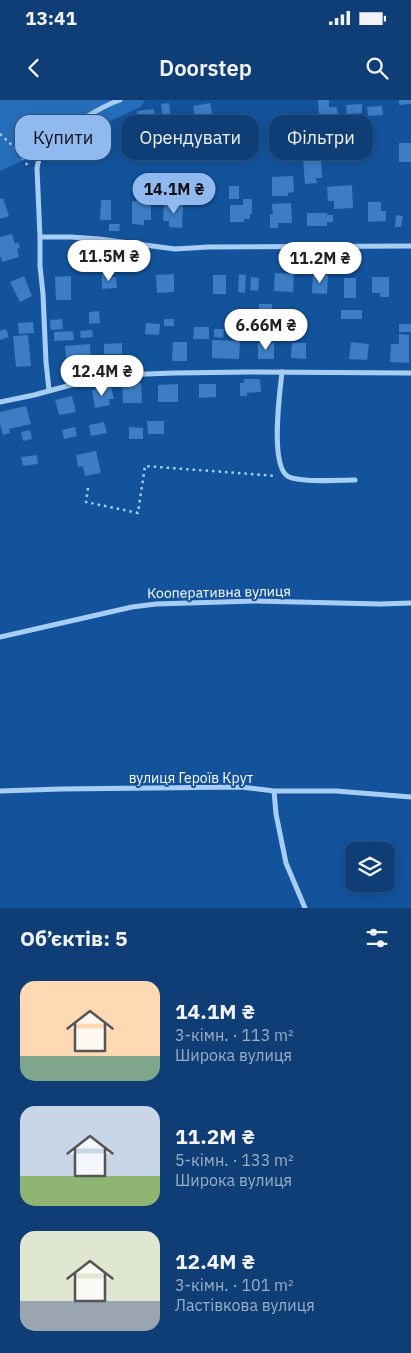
<!DOCTYPE html>
<html lang="uk">
<meta charset="utf-8">
<style>
:root{--surface:#0e3e75;--page:#1c497d;--text:#f1f3f6;--muted:#9baec5;--line:#2e5787;--accent:#90b9f0}
body{margin:0;font-family:"IBM Plex Sans",sans-serif;background:var(--page);color:var(--text);height:100vh;display:flex;flex-direction:column;font-size:19px;white-space:nowrap}
*{box-sizing:border-box;margin:0}
p{font-size:16px;color:var(--muted)}
.icon{flex:none;width:28px;height:28px;fill:none;stroke:currentColor;stroke-width:2;stroke-linecap:round;stroke-linejoin:round}
.map{position:relative;height:808px;overflow:hidden}
.sheet{display:flex;flex-direction:column;background:var(--surface);flex:1}
.sheet>*{flex:none}
.hud{position:absolute;left:15px;top:15px;width:381px;height:45px;display:flex;gap:10px}
.tools{position:absolute;left:345px;top:742px;display:grid;gap:10px}
.tools a{display:grid;place-items:center;width:50px;height:50px;border-radius:10px;background:var(--surface);box-shadow:0 2px 12px #0003,0 0 0 1px var(--line);font-size:25px}
.price{position:absolute;translate:-50% -42px;padding:0 11px;border-radius:18px;background:#fff;color:#222;font-size:16px;line-height:32px;filter:drop-shadow(0 1px 2px #0008)}
.price::after{content:'';position:absolute;left:50%;top:30px;width:15px;height:11px;margin-left:-8px;background:inherit;clip-path:polygon(0 0,100% 0,50% 100%)}
.price.on{background:var(--accent);color:#111}
ul{padding:0;list-style:none}
li{display:flex;align-items:center;gap:15px;height:125px;padding:0 20px}
li span{display:grid;place-items:center;flex:none;width:140px;height:100px;border-radius:15px;color:#555}
li>.icon{margin-inline-start:auto}
span .icon{width:60px;height:60px;fill:#fffc;stroke-width:1}
li b{font-size:21px}
h2{display:flex;justify-content:space-between;align-items:center;height:60px;padding:0 20px;font-size:21px}
.tag{padding:0 18px;border-radius:15px;background:var(--surface);box-shadow:0 2px 12px #0003,0 0 0 1px var(--line);font-size:18px;line-height:45px}
.tag.on{background:var(--accent);color:#111}
.status{display:flex;justify-content:space-between;align-items:center;height:35px;padding:0 25px;background:var(--surface);direction:ltr}
.status svg{height:14px;fill:currentColor}
header{display:flex;justify-content:space-between;align-items:center;height:65px;padding:0 20px;background:var(--surface);font-size:22px;font-weight:600}
.map>svg:first-child{display:block}
.green{fill:#266eba}
.building{fill:#3c7dc3}
.lines{fill:none;stroke-linecap:round;stroke-linejoin:round}
.path{stroke:#a8cdf4;stroke-width:2.5;stroke-dasharray:2.5 4;stroke-linecap:butt}
.street{stroke:#a8cdf4;stroke-width:5}
.labels{text-anchor:middle;dominant-baseline:central;stroke-width:4;stroke-linejoin:round;paint-order:stroke}
.street-label{font-size:14px;fill:#fff;stroke:#13539c}
</style>
<div class="status"><b>13:41</b><svg viewBox="0 0 49 12"><path d="M0 12V9h3v3zM5 12V6h3v6zM10 12V3h3v9zM15 12V0h3v12zM26 1h20v11H26zM47 4h2v5h-2z"/></svg></div>
<header><svg class="icon" aria-label="back" viewBox="0 0 24 24"><path d="M15 5l-7 7 7 7"/></svg>Doorstep<svg class="icon" aria-label="search" viewBox="0 0 24 24"><circle cx="10" cy="10" r="6"/><path d="M15 15l6 6"/></svg></header>
<div class="map">
<svg width="411" height="808" viewBox="0 0 411 808">
<rect width="100%" height="100%" fill="#13539c"/>
<path class="green" d="M0 0H145L141 7 0 71Z"/>
<path class="building" d="M318 0H329V7H337L338 16 319 17Z
M399 0H411V4L399 5Z
M169 3 171 20H163L161 4Z
M210 3 214 22 196 25 193 6Z
M362 4V13L347 14 346 5Z
M382 6 383 15 368 16 367 7Z
M154 9 156 28 139 30 137 11Z
M187 23 188 33 166 37 165 26Z
M302 31 303 50 294 51 292 32Z
M315 38H323V45L315 46Z
M158 40 159 58 148 59 146 41Z
M399 43H411V62H399Z
M321 57 322 78H316L317 83 305 84 303 58Z
M293 76 294 92 288 93V96H272V77Z
M352 85 353 108 334 109V101H328L327 87Z
M229 86H239V99H229Z
M3 98 9 116 0 119V99Z
M243 99H252V114H250V119H244V122H230V105H243Z
M101 100H111V120H100Z
M132 101H151V120H144V125L132 124Z
M368 102H381V111H386V121L368 122Z
M291 103 292 123H278V128H270V114H273L272 104Z
M164 104 183 105 182 128 169 127V121H163Z
M307 113H327V115H333V122H327V126H307Z
M396 115 403 116 401 127H395Z
M109 124H120L119 131H109Z
M12 134 15 144 18 142 20 148 17 149 19 157 2 162 0 155V137Z
M275 173 294 174 293 192 274 191Z
M102 174H110V177H116L117 188 102 189Z
M174 174V192L157 193 156 175Z
M239 174 246 175 245 193 238 192Z
M313 174 328 175 327 194 312 193Z
M213 175H226V194H213Z
M24 176 32 196 20 202 10 182Z
M71 176V200H56L55 177Z
M251 177 259 178 258 191 250 190Z
M372 177H389V197H380V193H372Z
M344 178H356V198H344Z
M259 204H272V212L259 211Z
M341 210H362V219H341Z
M99 211 100 223 89 224V212Z
M267 215H272V224H267Z
M62 219 63 229 51 230 50 220Z
M164 219H174V226H164Z
M279 221H287V238H279Z
M33 222 34 233 19 234 18 223Z
M146 223 160 224 159 235 145 234Z
M399 224H411V232H399Z
M194 227H209V239H193Z
M6 229 9 237 0 240V231Z
M214 229H224L223 238 214 237Z
M92 230 93 237 81 238 80 231Z
M73 231 74 240 54 241V232Z
M399 234 409 235V263L390 262 391 244H399Z
M28 235 31 266 16 267 13 236Z
M212 240 240 241 239 259 212 258Z
M173 242H187V261H172Z
M351 242 369 244 367 260 349 259Z
M122 243V254H104V244Z
M258 243H274V259H258Z
M292 243H306V259L291 258Z
M90 244 91 262 67 264 65 246Z
M244 279H260L261 292 247 293V296H240V283H244Z
M141 283 142 303H123L122 284Z
M178 284V302H158V285Z
M199 284H216V297L199 298Z
M111 287 114 299H109L110 305 95 308 92 290Z
M72 296 76 312 59 315 55 300Z
M26 306 31 324 9 329 10 333 3 335 0 324V312Z
M147 321H164V334H148Z
M104 322 107 333 91 336 89 325Z
M75 327 77 336 64 339 62 330Z
M129 327 143 328V339H129Z
M30 330 32 339 23 341 21 332Z
M96 351 101 373 85 376 83 366 78 367 76 355Z
M37 355 38 364 23 366 21 357Z"/>
<g class="lines">
<path class="path" d="M0 34 16 49 28 66
M88 388 86 402 138 413 145 366 276 376"/>
<path class="street" d="M40 137H71L99 139 175 149 208 147 411 146
M282 272C280 291 269 368 289 377 304 383 338 380 355 380
M49 290 46 262 43 194 40 166V137L37 68C38 62 40 55 44 50 59 33 99 7 120 0
M0 302 34 295 89 280 119 275 174 273 249 272 411 273
M0 537 132 507 156 504 255 501 380 504 411 503
M0 691 61 689 241 687 274 691H336L411 697
M274 691 276 714 286 763 305 808"/>
</g>
<g class="labels">
<g class="street-label">
<text transform="translate(219 492) rotate(-1)">Кооперативна вулиця</text>
<text x="191" y="678">вулиця Героїв Крут</text>
</g>
</g>
</svg>
<div class="tools">
<a><svg class="icon" aria-label="layers" viewBox="0 0 24 24"><path d="M12 4l9 5-9 5-9-5zM3 14l9 5 9-5"/></svg></a>
</div>
<b class="price on" style="left:174px;top:115px">14.1M ₴</b>
<b class="price" style="left:109px;top:182px">11.5M ₴</b>
<b class="price" style="left:320px;top:184px">11.2M ₴</b>
<b class="price" style="left:266px;top:251px">6.66M ₴</b>
<b class="price" style="left:102px;top:297px">12.4M ₴</b>
<div class="hud">
<a class="tag on">Купити</a>
<a class="tag">Орендувати</a>
<a class="tag">Фільтри</a>
</div>
</div>
<section class="sheet">
<h2>Об’єктів: 5<svg class="icon" aria-label="filters" viewBox="0 0 24 24"><path d="M4 7h16M4 17h16"/><circle cx="9" cy="7" r="2"/><circle cx="15" cy="17" r="2"/></svg></h2>
<ul>
<li><span style="background:linear-gradient(#ffd9b3 75%,#7fa58c 0)"><svg class="icon" aria-label="home" viewBox="0 0 24 24"><path d="M3 11l9-7 9 7M6 9v11h12V9"/></svg></span><div><b>14.1M ₴</b><p>3-кімн. · 113 m²</p><p>Широка вулиця</p></div></li>
<li><span style="background:linear-gradient(#c9d6e8 70%,#8fb573 0)"><svg class="icon" aria-label="home" viewBox="0 0 24 24"><path d="M3 11l9-7 9 7M6 9v11h12V9"/></svg></span><div><b>11.2M ₴</b><p>5-кімн. · 133 m²</p><p>Широка вулиця</p></div></li>
<li><span style="background:linear-gradient(#dfe7d0 70%,#9aa5b1 0)"><svg class="icon" aria-label="home" viewBox="0 0 24 24"><path d="M3 11l9-7 9 7M6 9v11h12V9"/></svg></span><div><b>12.4M ₴</b><p>3-кімн. · 101 m²</p><p>Ластівкова вулиця</p></div></li>
</ul>
</section>
